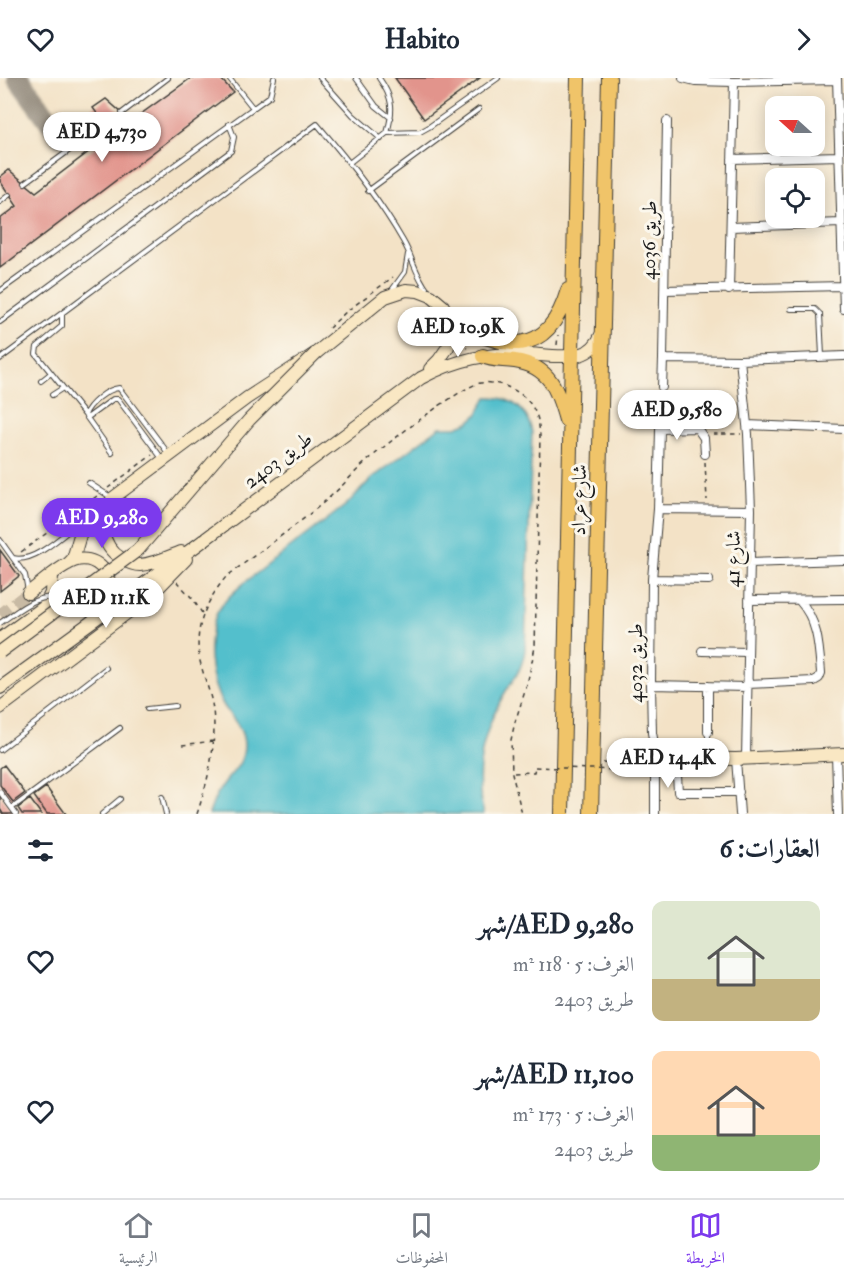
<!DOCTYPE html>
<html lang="ar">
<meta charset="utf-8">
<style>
:root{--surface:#fff;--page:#f2f2f3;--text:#1f2937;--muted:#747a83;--line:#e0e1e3;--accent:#7c3aed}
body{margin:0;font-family:"IM FELL Double Pica",Amiri,serif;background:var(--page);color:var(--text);direction:rtl;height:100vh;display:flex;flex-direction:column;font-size:22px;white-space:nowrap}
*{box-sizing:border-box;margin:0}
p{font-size:20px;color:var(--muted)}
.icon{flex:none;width:33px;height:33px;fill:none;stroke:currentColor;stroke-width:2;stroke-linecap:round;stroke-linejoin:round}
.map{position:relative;height:736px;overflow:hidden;direction:ltr}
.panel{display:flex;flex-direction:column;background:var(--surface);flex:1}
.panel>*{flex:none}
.needle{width:39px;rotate:291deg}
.buttons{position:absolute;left:765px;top:18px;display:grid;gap:12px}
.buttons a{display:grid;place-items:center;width:60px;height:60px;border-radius:12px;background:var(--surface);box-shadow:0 3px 15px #0003;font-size:30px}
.price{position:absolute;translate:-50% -51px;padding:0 14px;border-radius:21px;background:#fff;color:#222;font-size:20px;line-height:39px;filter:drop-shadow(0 2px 3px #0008)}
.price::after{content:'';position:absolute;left:50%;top:36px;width:18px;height:14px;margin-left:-9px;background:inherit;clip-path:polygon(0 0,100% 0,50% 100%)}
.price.on{background:var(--accent);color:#fff}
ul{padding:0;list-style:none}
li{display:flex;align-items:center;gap:18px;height:150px;padding:0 24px}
li span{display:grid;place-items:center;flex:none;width:168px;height:120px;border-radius:12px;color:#555}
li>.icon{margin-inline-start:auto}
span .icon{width:72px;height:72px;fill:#fffc;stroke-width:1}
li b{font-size:26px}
h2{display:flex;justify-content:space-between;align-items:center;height:72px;padding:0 24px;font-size:26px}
header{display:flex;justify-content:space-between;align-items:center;height:78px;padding:0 24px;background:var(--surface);font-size:27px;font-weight:700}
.dock{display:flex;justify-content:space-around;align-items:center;height:84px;border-top:2px solid var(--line);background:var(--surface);font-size:16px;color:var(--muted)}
.dock a{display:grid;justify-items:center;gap:3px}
.dock .on{color:var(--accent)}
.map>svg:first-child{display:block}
.water{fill:#53bfcc;stroke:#386e74;stroke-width:1.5}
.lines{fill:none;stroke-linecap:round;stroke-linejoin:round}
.taxiway{stroke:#887f71;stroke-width:22}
.building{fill:#e2948c}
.secondary-tunnel{stroke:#c8baa4;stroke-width:12;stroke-dasharray:12 6;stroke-linecap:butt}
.lane-casing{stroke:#3c3a36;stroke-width:6}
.street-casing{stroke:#3c3a36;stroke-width:10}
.secondary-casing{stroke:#3c3a36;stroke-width:14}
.primary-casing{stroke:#3c3a36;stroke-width:16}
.path{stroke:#3c3a36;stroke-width:1.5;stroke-dasharray:4.5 4.5;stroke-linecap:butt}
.lane{stroke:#fff;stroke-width:4}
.street{stroke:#fff;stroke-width:8}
.secondary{stroke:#f9e7c3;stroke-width:12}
.primary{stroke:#f0c469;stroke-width:14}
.lane-bridge-casing{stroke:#3c3a36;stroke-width:6;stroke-linecap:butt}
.secondary-bridge-casing{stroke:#3c3a36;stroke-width:14;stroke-linecap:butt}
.path-bridge{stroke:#3c3a36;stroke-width:1.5;stroke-dasharray:4.5 4.5;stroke-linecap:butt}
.lane-bridge{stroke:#fff;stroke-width:4}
.secondary-bridge{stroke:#f9e7c3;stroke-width:12}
.labels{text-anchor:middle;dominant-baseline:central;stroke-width:6;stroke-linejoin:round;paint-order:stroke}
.street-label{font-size:20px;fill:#1c1c1c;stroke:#fbf7ec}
</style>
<header><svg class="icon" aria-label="forward" viewBox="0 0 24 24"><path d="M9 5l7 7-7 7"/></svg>Habito<svg class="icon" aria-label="heart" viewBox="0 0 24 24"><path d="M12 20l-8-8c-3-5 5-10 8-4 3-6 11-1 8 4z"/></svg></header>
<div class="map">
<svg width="844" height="736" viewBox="0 0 844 736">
<rect width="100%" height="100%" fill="#fbf7ec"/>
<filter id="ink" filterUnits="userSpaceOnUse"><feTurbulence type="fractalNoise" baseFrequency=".0167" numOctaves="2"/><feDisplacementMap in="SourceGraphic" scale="12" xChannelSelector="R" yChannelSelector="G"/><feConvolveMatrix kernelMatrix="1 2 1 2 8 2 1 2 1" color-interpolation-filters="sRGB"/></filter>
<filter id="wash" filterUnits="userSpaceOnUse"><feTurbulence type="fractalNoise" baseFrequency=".008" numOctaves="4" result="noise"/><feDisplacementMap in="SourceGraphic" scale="24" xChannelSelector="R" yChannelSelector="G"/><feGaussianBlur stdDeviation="1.35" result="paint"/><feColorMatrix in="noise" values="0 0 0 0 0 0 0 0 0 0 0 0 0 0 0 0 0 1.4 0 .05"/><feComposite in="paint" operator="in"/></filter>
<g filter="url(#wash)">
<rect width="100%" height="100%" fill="#f3e2c6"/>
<path class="water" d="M487 319C512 319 527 330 532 354L525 572C521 596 514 599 503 618 483 654 473 695 484 736H209C212 728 215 718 220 711 230 694 243 690 244 668 244 650 233 642 224 628 209 605 205 561 217 535 223 523 234 514 244 505L346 427 371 401 440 349H456L469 344 477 337Z"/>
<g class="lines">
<path class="taxiway" d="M18 0 60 57"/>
</g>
<g id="blocks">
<path class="building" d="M191 0H220L233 14 0 190V141L17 128 0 103V99L9 92 36 114 112 56 93 30 106 21 131 43Z
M395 0H480L424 41Z
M0 472 19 498 0 513Z
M4 687 25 715 13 724 0 707V690Z
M46 709 66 736H47L34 718Z
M0 717 14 736H3L0 731Z
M30 721 41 736H22L18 730Z"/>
</g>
</g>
<g filter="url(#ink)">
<use href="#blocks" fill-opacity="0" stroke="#3c3a36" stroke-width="1.5"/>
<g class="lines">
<path class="secondary-tunnel" d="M0 537 28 515"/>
<g class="lane-casing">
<path id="lane" d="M229 0 253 30
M320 0 353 37 381 61
M356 0 376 28 391 40
M379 0C393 20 394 31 387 55
M122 35 168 0
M349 85 387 55 420 54 429 49 498 0
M25 105 105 46
M368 113 479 31
M0 124 9 117
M392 212 405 194 408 176
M0 213 270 18 274 0
M791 231H815L820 236 822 278
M62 235V248L37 269 36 276 85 337 112 375
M0 244 231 73 234 59 229 46
M0 281 317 46C348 82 379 121 403 163 413 180 415 196 428 213
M41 303 51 295
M52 317 63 310
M85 337C89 326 107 311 119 310L168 375
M87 340 113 321H118L163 382
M89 405 112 420
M87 439 105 426
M0 462 25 497 28 513
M13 480C34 486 64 456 81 443
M147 631 175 628
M0 672 106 590
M708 677V654
M0 714 16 736
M162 719 166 736
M12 730 120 650
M102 736 120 721"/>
</g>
<g class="street-casing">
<path id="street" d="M683 0 695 3 734 4 837 2
M837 0 844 231
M667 43 663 281 740 282 844 278
M732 81 839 78
M731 149 841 145
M665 212 843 208
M729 212 734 4
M740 282 748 356 751 432 746 680
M662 309 663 281
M747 347 844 351
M658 431 751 432
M750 485 844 482
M652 501 709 502
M749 522 844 521
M702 573 748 574
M747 606 814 603 819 600 821 595C819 567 818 543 799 522
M651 607 747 609
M708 608V654
M836 677 838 736
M676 680 678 714H739
M736 681 740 736
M655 736V692L663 680 654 665 652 655 651 607 652 501 658 431 660 351 697 350 704 360 705 376"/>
</g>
<g class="secondary-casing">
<path id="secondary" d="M181 474C168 479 154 486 140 487 134 487 127 484 122 481 99 467 99 441 113 420L247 320 316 275 385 219 406 212 418 213 431 218 443 228 449 241 451 256 448 269 439 282 430 291
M68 486 73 481 85 440
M28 515C42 505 58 489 74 483 94 476 113 494 109 514 107 522 101 528 97 535
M0 561 44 529 51 515 52 498
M0 610 196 468 421 300C457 281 487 275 528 276 544 277 564 280 579 277 591 274 598 265 602 255
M0 630 151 517 186 481
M663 680 736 681 844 676"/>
</g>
<g class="primary-casing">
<path id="primary" d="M449 241C502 272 547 283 568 212
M483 278C493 283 503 281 515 283 550 288 558 313 566 342
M562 736 578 0
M591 736 609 0"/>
</g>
<path class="path" d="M329 250 347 233 393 199
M458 266 467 270
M557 267 558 257
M655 346V315
M713 356H741
M705 384 707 422
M108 410 152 377
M21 474 97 418
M177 504 192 520 202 535
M182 667 213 663
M603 685 627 686V691
M619 692H645
M514 695 534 694 535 689
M197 736C208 703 217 667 213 632 211 615 204 600 200 583 193 551 206 523 226 499 261 472 298 447 331 418 344 407 354 394 367 383 385 367 460 309 480 305 499 302 526 314 534 332 539 340 539 349 540 358L535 569 527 607 515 644 511 662 512 695 522 736"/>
<use href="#lane" class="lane"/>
<use href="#street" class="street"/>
<use href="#secondary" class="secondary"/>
<use href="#primary" class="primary"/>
<g class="lane-bridge-casing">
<path id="lane-bridge" d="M0 545C30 524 33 519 71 517"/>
</g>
<g class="secondary-bridge-casing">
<path id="secondary-bridge" d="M0 574 138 472 249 342 316 275"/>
</g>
<path class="path-bridge" d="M535 689 619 692"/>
<use href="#lane-bridge" class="lane-bridge"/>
<use href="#secondary-bridge" class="secondary-bridge"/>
</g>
</g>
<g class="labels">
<g class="street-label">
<text transform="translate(649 162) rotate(-89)">طريق 4036</text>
<text transform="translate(278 382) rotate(-37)">طريق 2403</text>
<text transform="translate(579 422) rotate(-89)">شارع عراد</text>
<text transform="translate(733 481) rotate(-89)">شارع 41</text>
<text transform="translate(635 585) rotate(-90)">طريق 4032</text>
</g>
</g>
</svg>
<div class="buttons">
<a><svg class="needle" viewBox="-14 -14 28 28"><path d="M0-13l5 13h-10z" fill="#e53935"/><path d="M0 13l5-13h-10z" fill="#747a83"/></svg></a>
<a><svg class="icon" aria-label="locate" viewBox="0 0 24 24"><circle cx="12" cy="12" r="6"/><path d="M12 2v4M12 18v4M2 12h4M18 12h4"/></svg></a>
</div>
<b class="price" style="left:102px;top:85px">AED 4,730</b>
<b class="price" style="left:458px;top:280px">AED 10.9K</b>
<b class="price" style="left:677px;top:363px">AED 9,580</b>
<b class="price on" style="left:102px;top:471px">AED 9,280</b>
<b class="price" style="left:106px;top:551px">AED 11.1K</b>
<b class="price" style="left:668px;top:711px">AED 14.4K</b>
</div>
<section class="panel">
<h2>العقارات: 6<svg class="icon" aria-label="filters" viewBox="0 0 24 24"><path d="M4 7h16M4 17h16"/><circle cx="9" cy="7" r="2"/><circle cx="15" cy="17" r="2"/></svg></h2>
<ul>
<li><span style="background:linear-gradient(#dfe7d0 65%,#c2b280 0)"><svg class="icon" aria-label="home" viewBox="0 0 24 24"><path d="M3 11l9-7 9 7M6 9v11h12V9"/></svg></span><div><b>AED 9,280/شهر</b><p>الغرف: 5 · 118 m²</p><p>طريق 2403</p></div><svg class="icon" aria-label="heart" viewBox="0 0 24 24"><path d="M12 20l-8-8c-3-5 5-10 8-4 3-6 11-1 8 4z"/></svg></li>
<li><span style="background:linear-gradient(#ffd9b3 70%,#8fb573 0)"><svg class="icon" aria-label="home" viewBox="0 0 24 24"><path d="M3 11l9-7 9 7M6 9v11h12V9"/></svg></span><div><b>AED 11,100/شهر</b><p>الغرف: 5 · 173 m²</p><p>طريق 2403</p></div><svg class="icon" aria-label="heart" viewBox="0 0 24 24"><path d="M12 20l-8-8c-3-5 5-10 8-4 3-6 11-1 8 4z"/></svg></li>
</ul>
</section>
<nav class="dock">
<a class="on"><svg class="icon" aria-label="map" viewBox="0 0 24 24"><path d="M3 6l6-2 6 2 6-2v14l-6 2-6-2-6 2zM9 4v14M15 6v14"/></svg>الخريطة</a>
<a><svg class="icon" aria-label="saved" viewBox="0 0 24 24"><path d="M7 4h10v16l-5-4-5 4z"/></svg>المحفوظات</a>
<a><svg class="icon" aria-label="home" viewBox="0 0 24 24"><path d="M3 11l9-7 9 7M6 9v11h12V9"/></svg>الرئيسية</a>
</nav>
